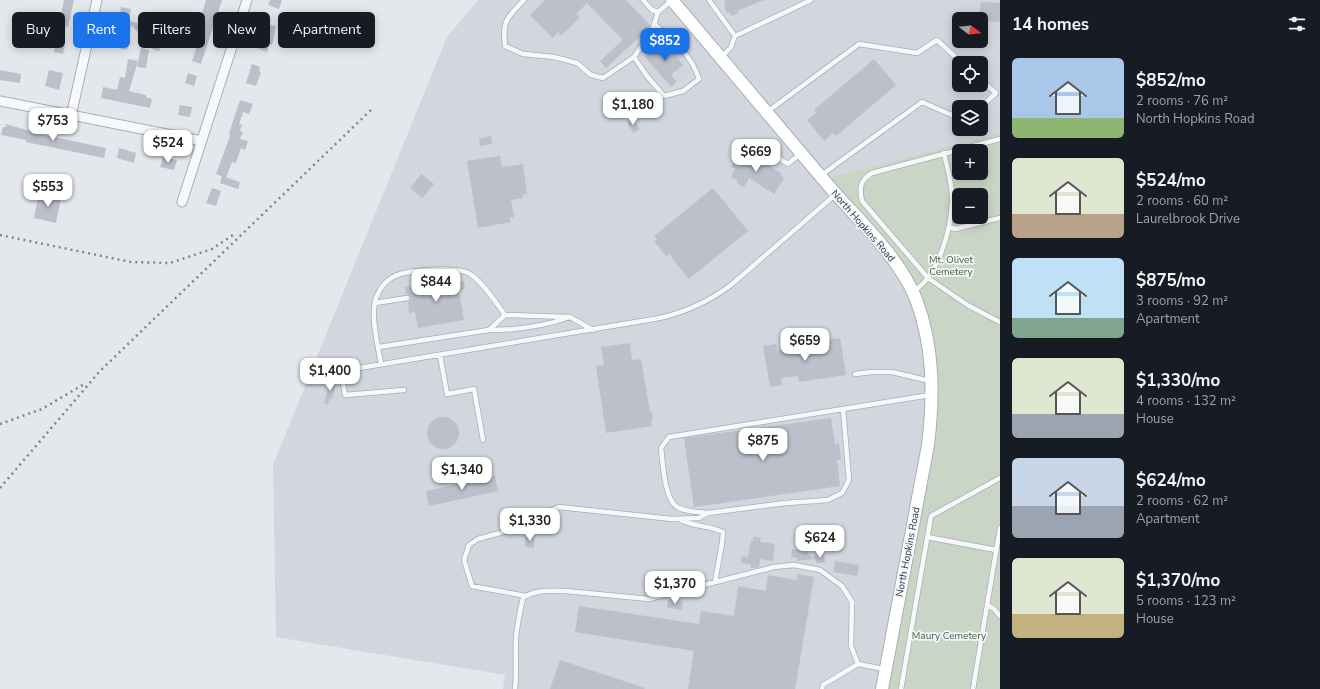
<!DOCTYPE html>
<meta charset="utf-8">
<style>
:root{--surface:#171b24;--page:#242831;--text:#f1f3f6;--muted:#9ea1a6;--accent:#1a73e8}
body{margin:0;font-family:"Nunito Sans",sans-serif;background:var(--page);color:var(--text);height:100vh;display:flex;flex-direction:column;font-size:15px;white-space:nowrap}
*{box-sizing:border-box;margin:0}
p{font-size:13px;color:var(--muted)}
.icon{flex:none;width:22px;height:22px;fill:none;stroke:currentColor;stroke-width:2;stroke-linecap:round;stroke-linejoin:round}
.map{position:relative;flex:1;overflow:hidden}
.panel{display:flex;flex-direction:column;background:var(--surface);width:320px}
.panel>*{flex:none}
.banner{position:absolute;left:12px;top:12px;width:380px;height:36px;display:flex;gap:8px}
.needle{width:26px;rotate:106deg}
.buttons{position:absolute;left:952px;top:12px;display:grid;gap:8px}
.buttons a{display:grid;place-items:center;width:36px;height:36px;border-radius:6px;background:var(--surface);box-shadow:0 2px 10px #0003;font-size:20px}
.price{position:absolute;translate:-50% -34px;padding:0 9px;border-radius:8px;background:#fff;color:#222;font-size:13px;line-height:26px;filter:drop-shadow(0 1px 2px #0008)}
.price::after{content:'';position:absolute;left:50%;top:24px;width:12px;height:9px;margin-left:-6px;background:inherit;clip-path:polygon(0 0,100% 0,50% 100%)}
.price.on{background:var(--accent);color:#fff}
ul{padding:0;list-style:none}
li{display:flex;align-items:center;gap:12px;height:100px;padding:0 12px}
li span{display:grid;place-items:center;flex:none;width:112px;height:80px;border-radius:6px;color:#555}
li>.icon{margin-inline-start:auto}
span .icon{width:48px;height:48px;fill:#fffc;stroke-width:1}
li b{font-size:17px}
h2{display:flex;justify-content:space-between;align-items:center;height:48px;padding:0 12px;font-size:17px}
.tag{padding:0 14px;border-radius:6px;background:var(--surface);box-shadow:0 2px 10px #0003;font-size:14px;line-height:36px}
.tag.on{background:var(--accent);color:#fff}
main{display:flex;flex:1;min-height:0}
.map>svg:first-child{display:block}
.built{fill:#d2d6de;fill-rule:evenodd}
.green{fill:#c9d6c5;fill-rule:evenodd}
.building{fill:#bbc0ca}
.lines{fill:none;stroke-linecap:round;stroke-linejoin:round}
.lane-casing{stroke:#a9aeb7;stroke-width:6}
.street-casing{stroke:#a9aeb7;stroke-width:11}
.secondary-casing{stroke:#a9aeb7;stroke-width:14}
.lane{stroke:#f7f8fa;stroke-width:4.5}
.street{stroke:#f7f8fa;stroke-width:9}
.secondary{stroke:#fff;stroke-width:12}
.rail{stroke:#7d8696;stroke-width:2.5;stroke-dasharray:2 4;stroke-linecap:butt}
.labels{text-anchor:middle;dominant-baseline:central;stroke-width:3.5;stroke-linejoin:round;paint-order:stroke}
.street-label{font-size:10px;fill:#2b3445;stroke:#f4f6f9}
.park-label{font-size:10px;fill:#3f6138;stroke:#f4f6f9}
</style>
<main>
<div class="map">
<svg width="1000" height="689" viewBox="0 0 1000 689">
<rect width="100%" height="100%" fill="#e4e7ec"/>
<path class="built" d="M478 0H1000V133L824 179 870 234 913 297 924 336 930 415 887 689H503L505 675 276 637 273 465 447 37ZM959 19H981V41H959ZM959 63H981V85H959ZM959 107H981V129H959Z"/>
<path class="green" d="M1000 133V689H887L916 515 930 375 913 297 893 264 824 179ZM959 151H981V173H959ZM959 195H981V217H959Z"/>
<path class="building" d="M64 0H74L68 27 59 25Z
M206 0H222L201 64 192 61 206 19 201 17Z
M270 0H282L279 9 268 5Z
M545 0H626L650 25 649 28 606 68 600 61 623 40 587 3 576 14 580 17 561 36 558 32 553 38 530 15Z
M724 0H764L737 11 738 13 731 16 729 12 727 13 724 5 726 4Z
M981 2 1000 3V22L981 21V19H979Z
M121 7 131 9 129 21 141 24 139 33 131 25 127 50 114 47Z
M268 24 276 26 272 45 269 44 267 52 257 48 262 32H266Z
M149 30 152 33 163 37 159 51 152 49 142 37Z
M56 41 65 44 63 54 54 52Z
M664 41 683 65 671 75 677 82 671 87 645 57Z
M141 48 149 50 146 68 137 67Z
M128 59 138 61 129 91 146 95V97L152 99 150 108 101 98 103 87 117 90 120 77 125 78Z
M874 59 896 85 836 136 833 133 824 141 807 120 816 113 814 110Z
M252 64 260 67 259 71 261 72 256 86 246 83Z
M0 70 21 74 20 83 0 80Z
M49 70 63 73 59 90 45 86Z
M188 73 197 76 194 86 185 83Z
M240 100 253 104 249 114 243 112 239 124 242 125 240 131 243 132 240 139 248 141 245 150 241 148 236 163 232 162 226 178 216 174 230 136 229 133Z
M180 105 192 107 190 117 178 115Z
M632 119 640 129 634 133 627 123Z
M6 124 40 134 106 148 104 158 26 142V140L1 135 3 127H6Z
M491 136 492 144 480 146 479 139Z
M119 148 136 153 134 163 117 158Z
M741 150 781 173 780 175 784 178 774 194 749 178 744 187 737 183 738 181 731 177 735 169 731 167Z
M500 156 502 167 523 164 527 194 522 195 523 198 511 200 514 217 510 218 511 222 478 228 467 161Z
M163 157 177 160 174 170 160 167Z
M421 174 434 184 422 198 410 188Z
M222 176 240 182 238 189 220 183Z
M212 188 221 191 216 206 206 203Z
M713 188 748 231 689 279 669 254 666 256 654 241 657 239 654 236Z
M39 192 61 197 56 223 34 218Z
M457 279 458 282 464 281 465 289 459 290 464 320 418 328 415 312 409 313 408 302 410 300 411 297 406 294 405 287Z
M840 338 846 375 799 382 798 376 781 378 782 385 770 387 763 346 776 344 777 351 815 345 814 342Z
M630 343 632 360 641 359 650 412H652L653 420H651L652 426 606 433 596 366 604 365 601 347Z
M330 381 336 383 332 399 330 398 328 404 324 403Z
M427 433a16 16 0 1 1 32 0a16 16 0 1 1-32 0Z
M831 418 835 444 839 443 841 460H837L840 486 694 507 684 438Z
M495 476 498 491 429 506 426 491Z
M525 537H534V548L525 547Z
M754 537 761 538 760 542 775 544 773 561 760 559 759 567 753 568H751V564L741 563 742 556 748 557 751 540 753 541Z
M792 549 807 552 813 559 797 561 798 558 791 557Z
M821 554 824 556 826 563H817L812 556Z
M835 561 859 565 857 576 833 572Z
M797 574 814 577 795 689H688L694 651 575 632 579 606 699 624 701 611 734 616 738 586 766 591 768 575 797 580Z
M668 600 683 601 682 610 667 608Z
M560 660 645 688 644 689H550Z"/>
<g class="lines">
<g class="lane-casing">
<path id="lane" d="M524 0C507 18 502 20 505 46L523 54 554 57 577 63 591 75 603 78 634 57 652 31 658 12
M643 0 652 10 658 12 671 1
M709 0 735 36 731 47 721 58
M735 36 811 0
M634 57 647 76 664 96 683 91 699 79C692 56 674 39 655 25
M981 80 996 93 981 107
M767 112 859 44 917 53 937 40 962 63
M1000 139 872 173C860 180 859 188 862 201L928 278 969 306 1000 322
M760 147 788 164 800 154
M820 176 922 102 954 116H959
M949 227 955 229 1000 218
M914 291C939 275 951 229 952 201 953 185 947 168 944 153
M375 303 407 298
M489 330 505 315 570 317 593 330
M379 347 489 330C516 330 545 326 570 317
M440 355 447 394 474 389 483 440
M381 364C378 345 370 316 376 298 379 289 386 280 395 276 407 270 458 266 470 274 483 282 496 303 505 315
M855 374 872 372H892L930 381
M404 390 345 395 341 371 654 319C681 314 708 302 731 285L836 194
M708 513C699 512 685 512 677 507 664 498 663 463 661 448L669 437 930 395
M679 519C692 527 709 525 723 532L722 543 715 582
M927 537 996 550
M526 596 472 586 464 560 469 545 478 539 514 529 544 513 559 507 672 519 699 518 708 513 786 503 828 500 842 493 849 480 843 409
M987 605 994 609 1000 616
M515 689C517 672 515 655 516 638 517 625 520 611 523 598 535 589 551 591 565 591L649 599 774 567 794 565 820 570 842 586 852 602 851 646 858 664
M822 689 823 685 858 664 884 669
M901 689 931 516 1000 478
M973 689 1000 528"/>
</g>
<g class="street-casing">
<path id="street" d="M0 101 202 141
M71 116 97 0
M182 202 247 0"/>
</g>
<g class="secondary-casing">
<path id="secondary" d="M672 0C724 62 776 124 828 185 858 220 898 255 916 299 934 347 934 395 928 445L882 689"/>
</g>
<use href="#lane" class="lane"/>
<use href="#street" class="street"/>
<use href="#secondary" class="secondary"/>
<path class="rail" d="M0 235 131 262 170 263 212 249 236 233
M0 424 42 409 86 383
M0 488 100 371 372 109"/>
</g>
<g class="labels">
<g class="street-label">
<text transform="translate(863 226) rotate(49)">North Hopkins Road</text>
<text transform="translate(908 552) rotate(-79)">North Hopkins Road</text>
</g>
<g class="park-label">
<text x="951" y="260">Mt. Olivet<tspan x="951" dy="12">Cemetery</tspan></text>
<text x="949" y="636">Maury Cemetery</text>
</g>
</g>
</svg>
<div class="buttons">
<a><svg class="needle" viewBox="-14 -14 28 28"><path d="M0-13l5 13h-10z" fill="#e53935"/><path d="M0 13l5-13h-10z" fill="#9ea1a6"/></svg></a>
<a><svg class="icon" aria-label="locate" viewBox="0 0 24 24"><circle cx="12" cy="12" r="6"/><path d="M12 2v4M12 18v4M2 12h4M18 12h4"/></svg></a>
<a><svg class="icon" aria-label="layers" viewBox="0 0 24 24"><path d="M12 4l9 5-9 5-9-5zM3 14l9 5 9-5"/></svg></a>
<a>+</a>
<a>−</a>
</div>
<b class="price on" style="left:665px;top:62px">$852</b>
<b class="price" style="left:633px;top:126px">$1,180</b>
<b class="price" style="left:53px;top:142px">$753</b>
<b class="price" style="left:168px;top:164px">$524</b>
<b class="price" style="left:756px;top:173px">$669</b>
<b class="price" style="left:48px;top:208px">$553</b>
<b class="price" style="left:436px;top:303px">$844</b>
<b class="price" style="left:805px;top:362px">$659</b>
<b class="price" style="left:330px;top:392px">$1,400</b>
<b class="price" style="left:763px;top:462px">$875</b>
<b class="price" style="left:462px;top:491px">$1,340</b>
<b class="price" style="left:530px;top:542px">$1,330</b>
<b class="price" style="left:820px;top:559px">$624</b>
<b class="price" style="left:675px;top:605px">$1,370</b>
<div class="banner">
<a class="tag">Buy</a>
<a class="tag on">Rent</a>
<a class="tag">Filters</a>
<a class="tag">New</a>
<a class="tag">Apartment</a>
</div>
</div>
<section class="panel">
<h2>14 homes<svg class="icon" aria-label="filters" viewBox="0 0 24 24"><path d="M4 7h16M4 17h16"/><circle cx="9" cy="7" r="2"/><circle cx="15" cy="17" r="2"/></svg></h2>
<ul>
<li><span style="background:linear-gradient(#a9c7e8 75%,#8fb573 0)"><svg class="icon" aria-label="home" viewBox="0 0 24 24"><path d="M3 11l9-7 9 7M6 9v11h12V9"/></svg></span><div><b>$852/mo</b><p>2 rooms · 76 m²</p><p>North Hopkins Road</p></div></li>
<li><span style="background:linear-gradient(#dfe7d0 70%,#b9a48a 0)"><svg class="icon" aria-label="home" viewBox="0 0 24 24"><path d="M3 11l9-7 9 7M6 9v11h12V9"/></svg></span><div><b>$524/mo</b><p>2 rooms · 60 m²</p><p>Laurelbrook Drive</p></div></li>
<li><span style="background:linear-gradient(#bfe0f5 75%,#7fa58c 0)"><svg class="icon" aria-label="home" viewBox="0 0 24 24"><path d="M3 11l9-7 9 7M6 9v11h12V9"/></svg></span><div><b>$875/mo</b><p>3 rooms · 92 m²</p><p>Apartment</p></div></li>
<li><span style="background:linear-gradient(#dfe7d0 70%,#9aa5b1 0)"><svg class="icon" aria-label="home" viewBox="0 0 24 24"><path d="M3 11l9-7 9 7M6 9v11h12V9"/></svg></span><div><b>$1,330/mo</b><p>4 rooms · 132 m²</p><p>House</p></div></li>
<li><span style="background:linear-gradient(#c9d6e8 60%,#9aa5b1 0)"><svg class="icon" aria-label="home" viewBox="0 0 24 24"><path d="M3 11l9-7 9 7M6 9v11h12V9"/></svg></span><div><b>$624/mo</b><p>2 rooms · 62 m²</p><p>Apartment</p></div></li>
<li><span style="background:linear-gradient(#dfe7d0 70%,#c2b280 0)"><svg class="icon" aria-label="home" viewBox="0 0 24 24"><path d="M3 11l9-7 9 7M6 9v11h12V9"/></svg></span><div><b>$1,370/mo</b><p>5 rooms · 123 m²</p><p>House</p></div></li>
</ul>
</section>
</main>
